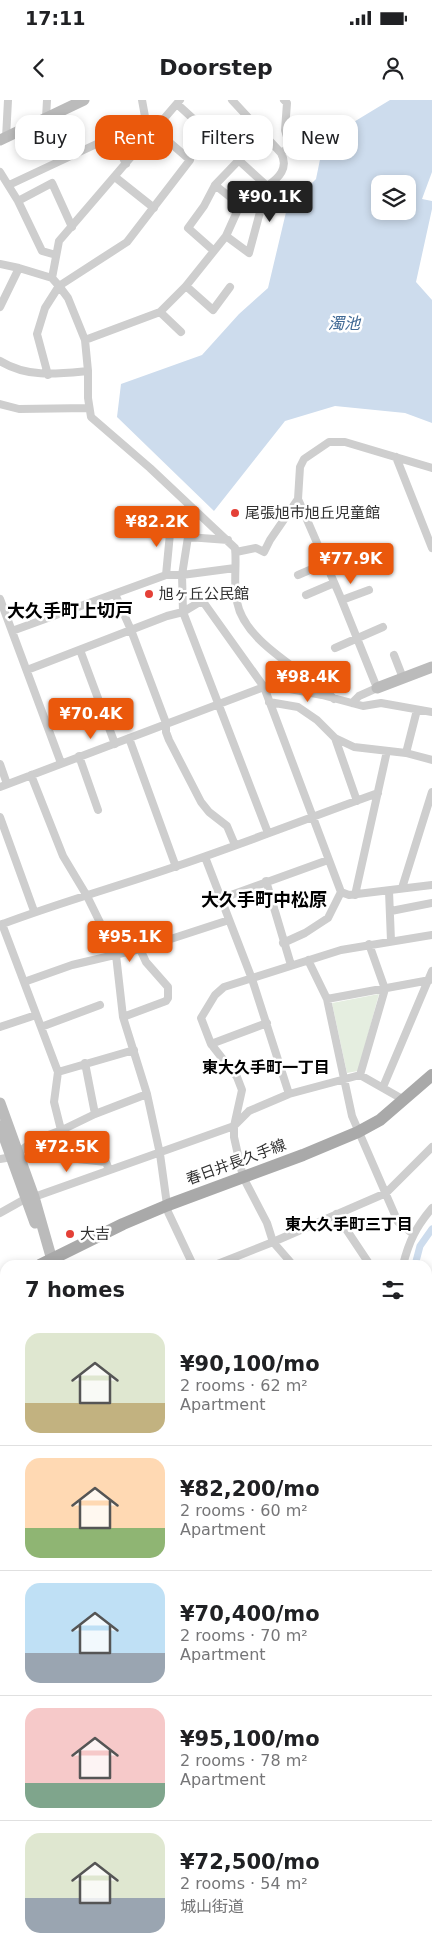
<!DOCTYPE html>
<meta charset="utf-8">
<style>
:root{--surface:#fff;--page:#f6f6f6;--text:#202124;--muted:#757577;--line:#e0e0e0;--accent:#ea580c}
body{margin:0;font-family:"DejaVu Sans","Noto Sans JP",sans-serif;background:var(--page);color:var(--text);height:100vh;display:flex;flex-direction:column;font-size:19px;white-space:nowrap}
*{box-sizing:border-box;margin:0}
p{font-size:16px;color:var(--muted)}
.icon{flex:none;width:28px;height:28px;fill:none;stroke:currentColor;stroke-width:2;stroke-linecap:round;stroke-linejoin:round}
.map{position:relative;flex:1;overflow:hidden}
.side{position:absolute;left:0px;top:1160px;width:432px;height:695px;display:flex;flex-direction:column;background:var(--surface);border-radius:15px 15px 0 0;box-shadow:0 2px 8px #0003}
.side>*{flex:none}
.hud{position:absolute;left:15px;top:15px;width:402px;height:45px;display:flex;gap:10px}
.controls{position:absolute;left:371px;top:75px;display:grid;gap:10px}
.controls a{display:grid;place-items:center;width:45px;height:45px;border-radius:10px;background:var(--surface);box-shadow:0 2px 8px #0003;font-size:25px}
.price{position:absolute;translate:-50% -42px;padding:0 11px;border-radius:5px;background:var(--accent);color:#fff;font-size:16px;line-height:32px;filter:drop-shadow(0 1px 2px #0008)}
.price::after{content:'';position:absolute;left:50%;top:30px;width:15px;height:11px;margin-left:-8px;background:inherit;clip-path:polygon(0 0,100% 0,50% 100%)}
.price.on{background:#222;color:#fff}
ul{padding:0;list-style:none}
li{display:flex;align-items:center;gap:15px;height:125px;padding:0 25px}
li+li{border-top:1px solid var(--line)}
li span{display:grid;place-items:center;flex:none;width:140px;height:100px;border-radius:15px;color:#555}
li>.icon{margin-inline-start:auto}
span .icon{width:60px;height:60px;fill:#fffc;stroke-width:1}
li b{font-size:21px}
h2{display:flex;justify-content:space-between;align-items:center;height:60px;padding:0 25px;font-size:21px}
.chip{padding:0 18px;border-radius:15px;background:var(--surface);box-shadow:0 2px 8px #0003;font-size:18px;line-height:45px}
.chip.on{background:var(--accent);color:#fff}
.status{display:flex;justify-content:space-between;align-items:center;height:35px;padding:0 25px;background:var(--surface);direction:ltr}
.status svg{height:14px;fill:currentColor}
header{display:flex;justify-content:space-between;align-items:center;height:65px;padding:0 25px;background:var(--surface);font-size:22px;font-weight:700}
.map>svg:first-child{display:block}
.green{fill:#e5eee0}
.water{fill:#cddced;fill-rule:evenodd}
.lines{fill:none;stroke-linecap:round;stroke-linejoin:round}
.stream{stroke:#cddced;stroke-width:2}
.canal{stroke:#cddced;stroke-width:7}
.street{stroke:#cecece;stroke-width:8}
.secondary{stroke:#bbb;stroke-width:11}
.primary{stroke:#a9a9a9;stroke-width:12}
.poi-dot{fill:#e44037;stroke:#fff;stroke-width:2}
.labels{text-anchor:middle;dominant-baseline:central;stroke-width:5;stroke-linejoin:round;paint-order:stroke}
.poi-label{font-size:15px;fill:#313131;stroke:#fff;text-anchor:start}
.street-label{font-size:15px;fill:#313131;stroke:#fff}
.water-label{font-size:16px;font-style:italic;fill:#3f6894;stroke:#fff}
.neighbourhood-label{font-size:16px;font-weight:bold;fill:#000;stroke:#fff}
.quarter-label{font-size:18px;font-weight:bold;fill:#000;stroke:#fff}
</style>
<div class="status"><b>17:11</b><svg viewBox="0 0 49 12"><path d="M0 12V9h3v3zM5 12V6h3v6zM10 12V3h3v9zM15 12V0h3v12zM26 1h20v11H26zM47 4h2v5h-2z"/></svg></div>
<header><svg class="icon" aria-label="back" viewBox="0 0 24 24"><path d="M15 5l-7 7 7 7"/></svg>Doorstep<svg class="icon" aria-label="person" viewBox="0 0 24 24"><circle cx="12" cy="8" r="4"/><path d="M4 21q1-7 8-7t8 7"/></svg></header>
<div class="map">
<svg width="432" height="1855" viewBox="0 0 432 1855">
<rect width="100%" height="100%" fill="#fff"/>
<path class="green" d="M379 894 358 971 347 973 332 903Z
M5 1255V1365L0 1367V1257Z"/>
<path class="water" d="M390 0H432V72L422 99 432 101V109L416 182 432 200V323L405 313 335 306 285 321 214 411 117 317 121 284 202 255 239 214 268 188 287 108 316 79 324 40ZM380 84H408V111H380Z"/>
<g class="lines">
<path class="stream" d="M428 1646 432 1648"/>
<path class="canal" d="M415 1165 420 1146 432 1129"/>
<path class="street" d="M232 0 281 53 290 47 285 30 287 3 284 0
M177 4 267 86
M46 18 47 0
M6 38 8 0
M0 72 18 101 42 151 56 155
M115 77 154 108
M9 85 105 40 116 43 126 64
M18 101 52 83 72 127
M226 136 249 153 267 86C279 78 289 68 281 53
M214 151 188 128 204 106 215 85 239 60
M0 164 19 168 52 178 59 186 68 198 85 240 88 271V298L91 317 150 368 235 448C237 465 233 484 237 502 245 544 306 571 334 599
M52 178 59 141 180 0
M186 186 213 210 230 187
M0 207 19 168
M160 212 181 232
M85 240 160 212 186 186 226 136 240 105 215 85
M0 261C28 278 57 274 88 271
M48 275 37 234 45 208 59 186 127 142 190 60 146 22 142 0
M0 304 19 309 89 308
M396 357 432 448
M228 440 188 437 182 475 183 512 268 733
M236 452 256 448 264 452 270 440 298 399
M166 475 171 423
M298 475 326 463
M115 494 131 530 166 623V632L169 640 201 702 209 712 227 726 235 745
M306 495 334 483
M0 499 61 663
M342 500 369 490
M12 531 166 475H182L235 468
M335 548 383 527
M80 550 115 644
M394 555 403 578
M27 570 167 516 183 512 198 503H204L264 587 341 792 349 795 432 785
M269 602 298 607 317 620 335 638 354 647 406 653 432 660
M352 603 359 596 377 588 340 496 298 399 300 367 304 359 329 342H345L432 368
M129 638 176 767
M335 638 357 701
M406 653 417 610
M79 656 98 710
M0 664 7 684
M31 675 63 756 87 796 116 855 123 917 147 994 160 1054 168 1112 193 1165
M0 687 264 587 274 586 322 595 363 606 381 603 432 612
M0 717 34 811
M205 757 252 879 289 994
M266 781 291 865
M402 788 432 692
M389 791 391 841
M355 795 387 651
M220 799 328 760
M391 811 432 803
M2 824 58 972 54 1002 68 1058 106 1062 109 1070
M0 825C58 803 119 786 177 766 245 743 311 717 378 693
M283 843 305 833 328 818 341 792
M308 860 327 899 352 1016 398 1122 413 1134
M24 882 72 865 140 849 229 820
M327 899 430 880
M123 917 166 901 168 898V887L146 862 140 849
M0 927 36 915
M41 927 100 905
M211 944 267 923
M85 963 95 1014
M58 972 134 950
M360 975 385 889 369 844
M383 987 432 871
M19 1052 35 1040 62 1030 95 1014 147 994
M0 1059 12 1057
M34 1097 234 1026 249 1011 289 994 360 975 404 1000
M0 1113 25 1099
M336 1114 370 1165
M215 1165 273 1142 386 1093 432 1047
M293 1165 273 1142 267 1123 243 1077 234 1037V1026L242 990 237 977 211 944 201 918 215 895 224 887 341 850 432 835
M403 1165C409 1141 416 1127 432 1108
M428 1246H432
M0 1252 5 1250
M432 1358 428 1391 432 1392
M0 1371 5 1369
M428 1454 432 1447
M428 1461H432
M428 1476 432 1497
M0 1505 5 1503
M0 1551 5 1563
M428 1557 432 1554
M428 1607 432 1603
M428 1639 432 1640
M0 1644 5 1637
M0 1746 3 1757
M428 1757 432 1765
M428 1781 432 1778
M143 1850 148 1855
M411 1850 415 1855
M160 1855 164 1850
M264 1855 276 1850
M354 1855 357 1850"/>
<path class="secondary" d="M0 40 84 0
M377 588 432 567
M0 1003 34 1097 52 1160
M0 1026 35 1123
M428 1576 432 1570
M0 1807 5 1813
M38 1850 42 1855
M303 1850 304 1855"/>
<path class="primary" d="M40 1165 123 1124 168 1105 303 1055 358 1032 380 1020 432 975
M0 1184 5 1181"/>
</g>
<g class="poi-dot">
<circle cx="235" cy="413" r="5"/>
<circle cx="149" cy="494" r="5"/>
<circle cx="70" cy="1134" r="5"/>
</g>
<g class="labels">
<g class="poi-label">
<text x="245" y="413">尾張旭市旭丘児童館</text>
<text x="159" y="494">旭ヶ丘公民館</text>
<text x="80" y="1134">大吉</text>
</g>
<g class="street-label">
<text transform="translate(236 1062) rotate(-20)">春日井長久手線</text>
</g>
<g class="water-label">
<text x="344" y="223">濁池</text>
</g>
<g class="neighbourhood-label">
<text x="266" y="967">東大久手町一丁目</text>
<text x="349" y="1124">東大久手町三丁目</text>
</g>
<g class="quarter-label">
<text x="70" y="510">大久手町上切戸</text>
<text x="264" y="799">大久手町中松原</text>
</g>
</g>
</svg>
<div class="controls">
<a><svg class="icon" aria-label="layers" viewBox="0 0 24 24"><path d="M12 4l9 5-9 5-9-5zM3 14l9 5 9-5"/></svg></a>
</div>
<b class="price on" style="left:270px;top:123px">¥90.1K</b>
<b class="price" style="left:157px;top:448px">¥82.2K</b>
<b class="price" style="left:351px;top:485px">¥77.9K</b>
<b class="price" style="left:308px;top:603px">¥98.4K</b>
<b class="price" style="left:91px;top:640px">¥70.4K</b>
<b class="price" style="left:130px;top:863px">¥95.1K</b>
<b class="price" style="left:67px;top:1073px">¥72.5K</b>
<div class="hud">
<a class="chip">Buy</a>
<a class="chip on">Rent</a>
<a class="chip">Filters</a>
<a class="chip">New</a>
</div>
<section class="side">
<h2>7 homes<svg class="icon" aria-label="filters" viewBox="0 0 24 24"><path d="M4 7h16M4 17h16"/><circle cx="9" cy="7" r="2"/><circle cx="15" cy="17" r="2"/></svg></h2>
<ul>
<li><span style="background:linear-gradient(#dfe7d0 70%,#c2b280 0)"><svg class="icon" aria-label="home" viewBox="0 0 24 24"><path d="M3 11l9-7 9 7M6 9v11h12V9"/></svg></span><div><b>¥90,100/mo</b><p>2 rooms · 62 m²</p><p>Apartment</p></div></li>
<li><span style="background:linear-gradient(#ffd9b3 70%,#8fb573 0)"><svg class="icon" aria-label="home" viewBox="0 0 24 24"><path d="M3 11l9-7 9 7M6 9v11h12V9"/></svg></span><div><b>¥82,200/mo</b><p>2 rooms · 60 m²</p><p>Apartment</p></div></li>
<li><span style="background:linear-gradient(#bfe0f5 70%,#9aa5b1 0)"><svg class="icon" aria-label="home" viewBox="0 0 24 24"><path d="M3 11l9-7 9 7M6 9v11h12V9"/></svg></span><div><b>¥70,400/mo</b><p>2 rooms · 70 m²</p><p>Apartment</p></div></li>
<li><span style="background:linear-gradient(#f6c9c9 75%,#7fa58c 0)"><svg class="icon" aria-label="home" viewBox="0 0 24 24"><path d="M3 11l9-7 9 7M6 9v11h12V9"/></svg></span><div><b>¥95,100/mo</b><p>2 rooms · 78 m²</p><p>Apartment</p></div></li>
<li><span style="background:linear-gradient(#dfe7d0 65%,#9aa5b1 0)"><svg class="icon" aria-label="home" viewBox="0 0 24 24"><path d="M3 11l9-7 9 7M6 9v11h12V9"/></svg></span><div><b>¥72,500/mo</b><p>2 rooms · 54 m²</p><p>城山街道</p></div></li>
</ul>
</section>
</div>
